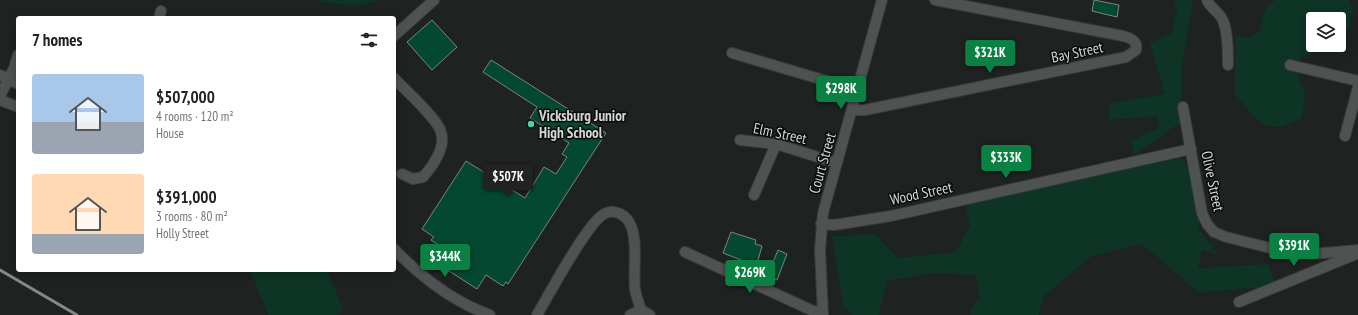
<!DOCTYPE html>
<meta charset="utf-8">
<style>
:root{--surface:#fff;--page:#f6f6f6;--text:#202124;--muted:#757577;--accent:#0b8043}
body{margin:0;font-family:"PT Sans Narrow",sans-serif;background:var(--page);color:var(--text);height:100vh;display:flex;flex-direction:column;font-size:15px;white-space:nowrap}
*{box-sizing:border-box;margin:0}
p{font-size:13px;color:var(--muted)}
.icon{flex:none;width:22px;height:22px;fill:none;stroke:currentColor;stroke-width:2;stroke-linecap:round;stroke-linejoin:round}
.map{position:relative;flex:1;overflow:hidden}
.sheet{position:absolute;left:16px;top:16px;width:380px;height:256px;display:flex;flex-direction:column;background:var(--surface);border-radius:4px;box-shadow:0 2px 10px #0003}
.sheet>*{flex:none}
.controls{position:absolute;left:1306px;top:12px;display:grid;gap:8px}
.controls a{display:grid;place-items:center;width:40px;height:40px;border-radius:4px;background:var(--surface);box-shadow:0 2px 10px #0003;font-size:20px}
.price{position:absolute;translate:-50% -34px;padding:0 9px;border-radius:4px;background:var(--accent);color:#fff;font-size:13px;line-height:26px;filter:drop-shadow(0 1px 2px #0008)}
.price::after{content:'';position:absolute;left:50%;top:24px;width:12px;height:9px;margin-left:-6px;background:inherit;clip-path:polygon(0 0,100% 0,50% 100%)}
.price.current{background:#222;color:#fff}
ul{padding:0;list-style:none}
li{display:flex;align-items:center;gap:12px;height:100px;padding:0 16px}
li span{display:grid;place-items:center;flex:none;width:112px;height:80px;border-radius:4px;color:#555}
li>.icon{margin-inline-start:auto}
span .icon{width:48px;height:48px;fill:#fffc;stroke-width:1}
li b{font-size:17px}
h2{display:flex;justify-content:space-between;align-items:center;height:48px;padding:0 16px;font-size:17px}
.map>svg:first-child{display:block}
.green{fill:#0d3424}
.building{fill:#044831;stroke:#7e8380}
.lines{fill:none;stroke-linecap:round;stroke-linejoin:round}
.minor-casing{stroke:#393c3b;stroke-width:12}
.minor{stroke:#4e5351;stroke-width:10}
.rail{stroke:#858887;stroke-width:3}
.poi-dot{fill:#47d49e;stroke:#090b0a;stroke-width:1.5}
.labels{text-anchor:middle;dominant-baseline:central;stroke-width:3;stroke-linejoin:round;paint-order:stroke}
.street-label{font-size:15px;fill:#d5d7d6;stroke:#090b0a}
.poi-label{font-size:15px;font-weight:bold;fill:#d5d7d6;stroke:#090b0a;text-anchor:start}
</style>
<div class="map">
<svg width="1358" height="315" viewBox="0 0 1358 315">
<rect width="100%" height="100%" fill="#1e2220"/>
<path class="green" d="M315 0H379C357 8 338 5 315 0Z
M1174 0H1193L1182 65 1181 122 1135 154 1130 141 1159 128 1158 116 1108 120 1110 103 1165 94 1150 43 1172 33 1177 10Z
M1276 0H1349L1353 7 1350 28 1339 29V19H1313L1312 52 1299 60 1298 77 1305 94 1302 118 1281 127 1267 126 1252 115 1235 94V35L1248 38 1260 31C1262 18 1263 6 1276 0Z
M1181 158C1203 185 1200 195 1198 228L1219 255 1202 250 1198 268 1268 264 1277 287 1198 292 1142 244 1092 256 1044 296 1039 315H971L970 311 980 297 976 275 932 273 887 281 879 315H852L843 306 832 236 875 234 898 258 956 252 970 226 965 202Z
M250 270H327L344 311 335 315H268Z"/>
<path class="building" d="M1094 0 1119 5 1117 17 1092 11Z
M432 20 457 47 432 70 407 42Z
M491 60 606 133 508 284 506 282 503 286 486 275 477 289 435 262 443 248 431 240 434 237 422 229 466 161 525 198 544 167 556 174 567 157 562 154 569 143 530 118 537 107 483 72Z
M731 232 756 240 755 244 762 246 755 271 748 268 749 265 740 262 741 260 723 253Z
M778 250 787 254 777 280 767 277Z"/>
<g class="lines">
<g class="minor-casing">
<path id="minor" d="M1207 0C1210 8 1217 10 1221 17 1228 27 1228 52 1228 65
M159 18 161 11
M394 36 434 0
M732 53 857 90
M1290 65 1358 81
M0 75 18 84
M394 78C405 90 437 118 441 132 446 147 433 166 423 177L413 179 402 174
M0 96 14 68 18 55
M0 100 18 107
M1183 107 1202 213 1207 224 1214 232 1226 237 1262 246 1291 253 1312 254 1358 250
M852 110H865L1126 57 1136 50C1138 41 1131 38 1123 36L935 0
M1345 136 1358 87
M740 140 776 144 837 163
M754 195 776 144
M821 224 834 225 891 216 1191 149
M394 249C421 277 454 302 490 315
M685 252 811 310 823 313
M1239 302 1356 254
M537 315C548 296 588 222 604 214 614 208 627 215 631 226 638 242 633 271 635 289 636 296 639 303 641 310
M630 315 641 310 650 315
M823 315 820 250 823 213 882 0"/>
</g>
<use href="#minor" class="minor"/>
<path class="rail" d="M0 270 77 315"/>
</g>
<circle class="poi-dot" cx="531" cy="124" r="4"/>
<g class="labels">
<g class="street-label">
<text transform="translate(1077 52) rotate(-12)">Bay Street</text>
<text transform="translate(780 133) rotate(12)">Elm Street</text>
<text transform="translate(822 163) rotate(-74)">Court Street</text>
<text transform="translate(1213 181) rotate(78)">Olive Street</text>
<text transform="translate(921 193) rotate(-12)">Wood Street</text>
</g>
<g class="poi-label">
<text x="539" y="115">Vicksburg Junior<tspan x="539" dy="17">High School</tspan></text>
</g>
</g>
</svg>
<div class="controls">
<a><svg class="icon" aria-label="layers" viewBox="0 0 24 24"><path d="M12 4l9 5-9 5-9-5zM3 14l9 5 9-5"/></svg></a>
</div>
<b class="price" style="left:990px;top:74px">$321K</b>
<b class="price" style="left:841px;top:110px">$298K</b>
<b class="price" style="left:1006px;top:179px">$333K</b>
<b class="price current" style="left:508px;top:198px">$507K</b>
<b class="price" style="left:1294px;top:267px">$391K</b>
<b class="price" style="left:445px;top:278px">$344K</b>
<b class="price" style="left:750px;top:294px">$269K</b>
<section class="sheet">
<h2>7 homes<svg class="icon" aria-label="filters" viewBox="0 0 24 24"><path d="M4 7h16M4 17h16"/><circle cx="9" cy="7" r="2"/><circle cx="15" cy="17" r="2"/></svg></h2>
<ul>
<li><span style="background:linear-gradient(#a9c7e8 60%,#9aa5b1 0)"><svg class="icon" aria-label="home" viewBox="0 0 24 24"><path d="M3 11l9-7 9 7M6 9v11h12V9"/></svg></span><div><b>$507,000</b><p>4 rooms · 120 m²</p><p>House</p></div></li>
<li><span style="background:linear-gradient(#ffd9b3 75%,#9aa5b1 0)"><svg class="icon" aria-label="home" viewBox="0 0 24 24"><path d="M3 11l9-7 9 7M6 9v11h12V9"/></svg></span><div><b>$391,000</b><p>3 rooms · 80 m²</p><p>Holly Street</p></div></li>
</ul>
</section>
</div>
